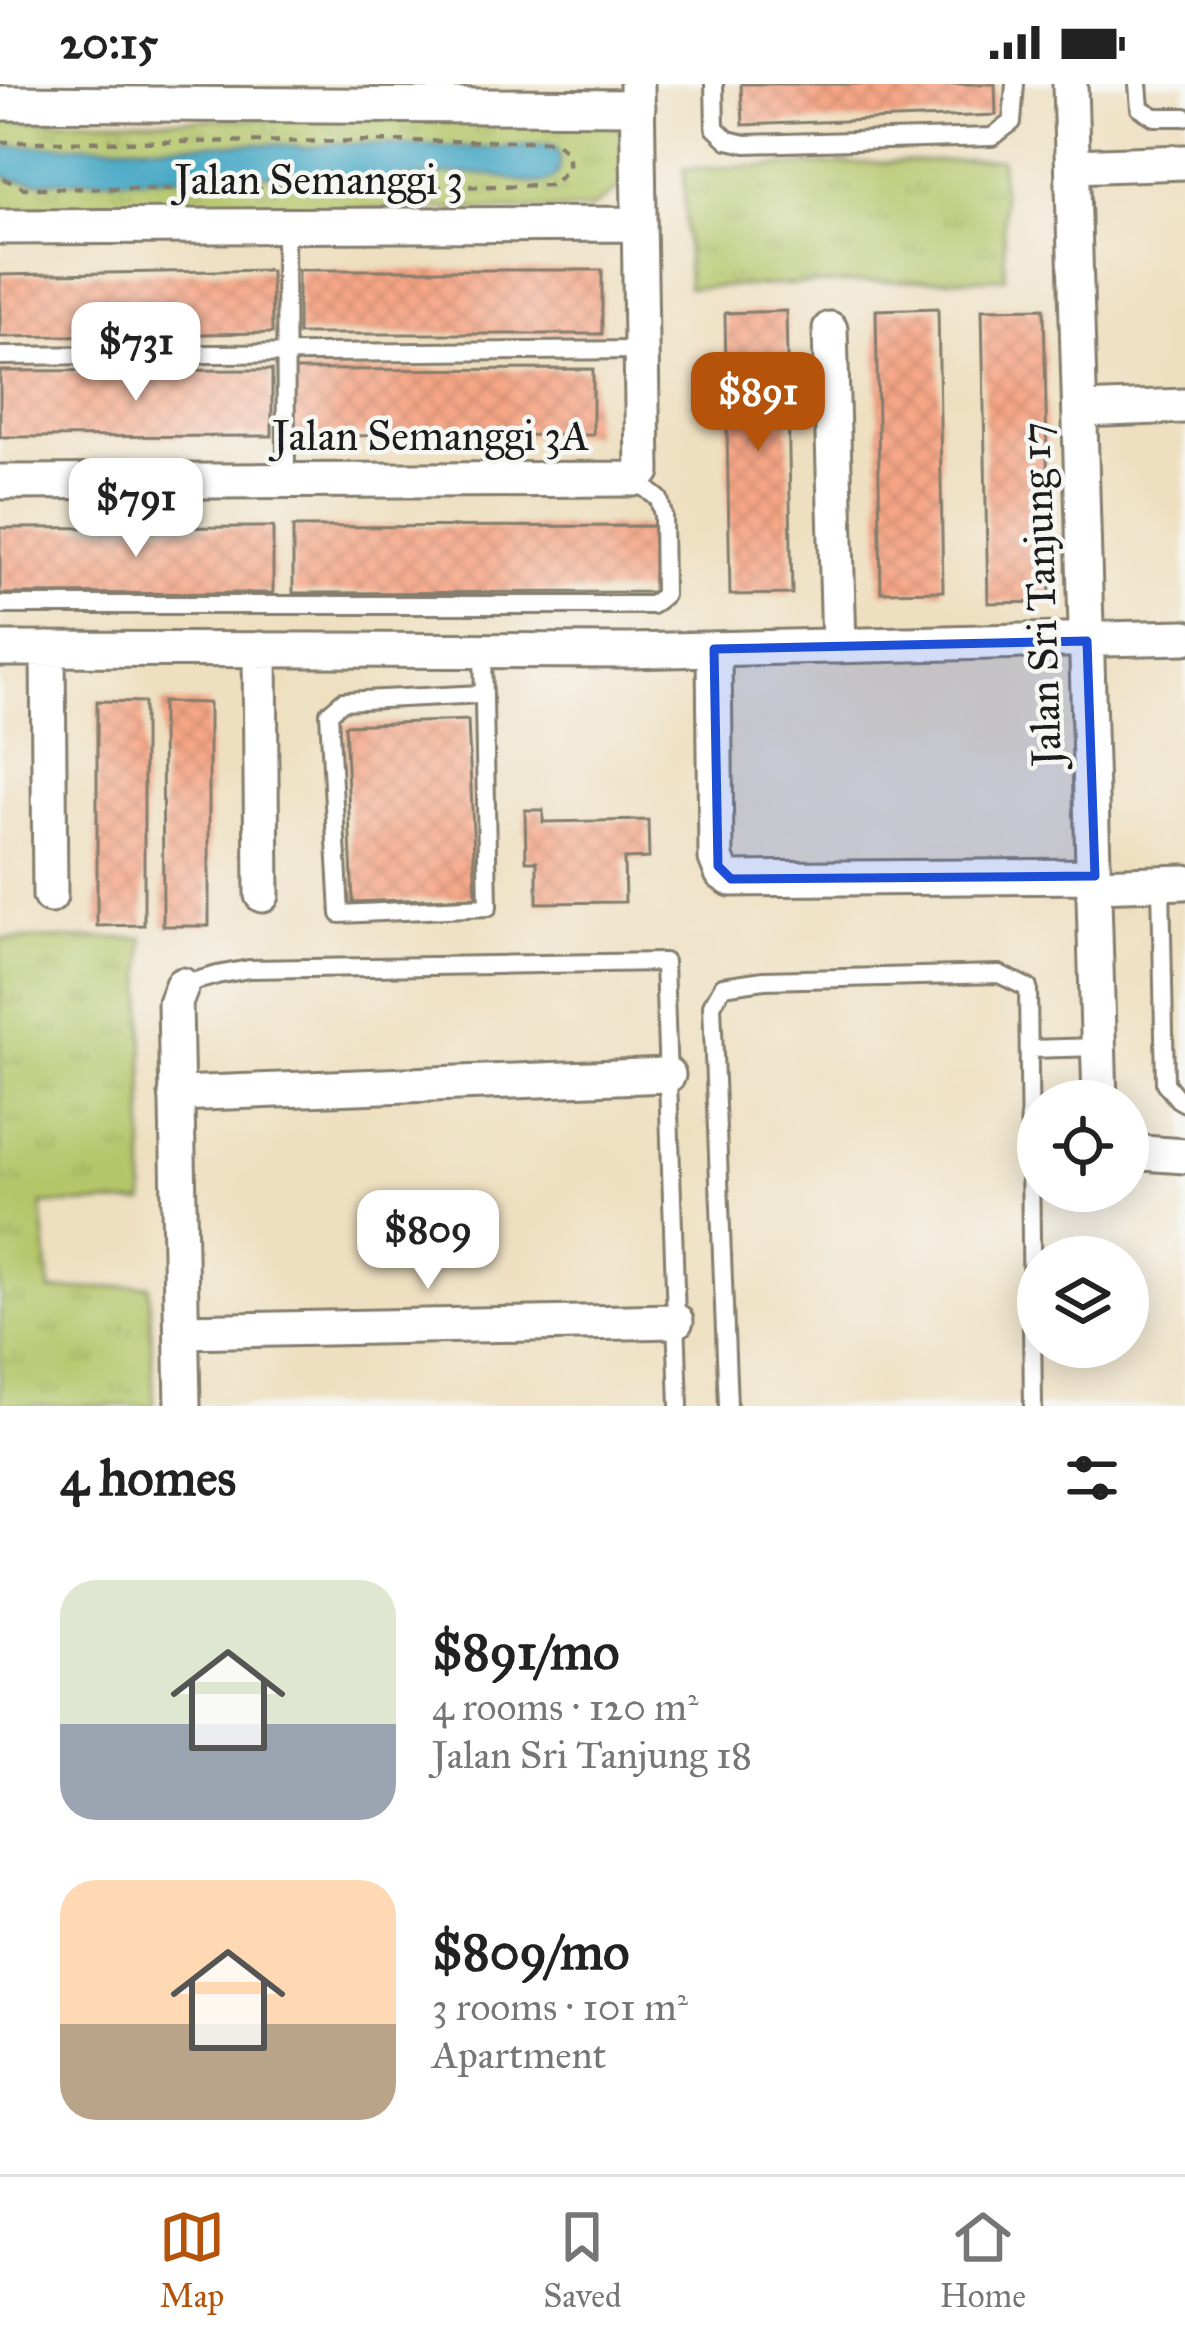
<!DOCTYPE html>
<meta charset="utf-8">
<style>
:root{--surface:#fff;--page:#f2f2f2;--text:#222;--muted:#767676;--line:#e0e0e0;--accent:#b45309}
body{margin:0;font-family:"IM FELL Great Primer",serif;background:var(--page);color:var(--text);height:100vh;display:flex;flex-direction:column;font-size:45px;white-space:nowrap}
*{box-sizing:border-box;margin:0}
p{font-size:39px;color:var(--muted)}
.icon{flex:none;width:66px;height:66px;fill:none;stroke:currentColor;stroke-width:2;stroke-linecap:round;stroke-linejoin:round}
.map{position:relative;height:1322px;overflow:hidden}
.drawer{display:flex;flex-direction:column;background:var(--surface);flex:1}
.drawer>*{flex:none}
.fabs{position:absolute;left:1017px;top:996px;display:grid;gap:24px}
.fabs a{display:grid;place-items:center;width:132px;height:132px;border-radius:50%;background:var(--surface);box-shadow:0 6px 30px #0003;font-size:60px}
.price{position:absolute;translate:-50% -102px;padding:0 27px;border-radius:24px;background:#fff;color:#222;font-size:39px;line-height:78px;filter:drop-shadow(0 3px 6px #0008)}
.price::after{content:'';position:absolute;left:50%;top:72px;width:36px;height:27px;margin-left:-18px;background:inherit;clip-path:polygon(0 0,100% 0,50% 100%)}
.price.active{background:var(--accent);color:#fff}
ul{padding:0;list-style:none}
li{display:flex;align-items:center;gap:36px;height:300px;padding:0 60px}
li span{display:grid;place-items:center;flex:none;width:336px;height:240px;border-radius:36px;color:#555}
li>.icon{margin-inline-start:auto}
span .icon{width:144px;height:144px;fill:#fffc;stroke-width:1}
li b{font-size:51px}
h2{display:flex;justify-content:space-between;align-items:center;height:144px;padding:0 60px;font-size:51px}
.status{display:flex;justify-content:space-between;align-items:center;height:84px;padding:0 60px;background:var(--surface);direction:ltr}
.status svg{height:33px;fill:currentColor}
.dock{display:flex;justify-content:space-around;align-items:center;height:168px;border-top:3px solid var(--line);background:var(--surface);font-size:33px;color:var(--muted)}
.dock a{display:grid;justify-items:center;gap:6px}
.dock .active{color:var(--accent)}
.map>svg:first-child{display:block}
.park{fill:url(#park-tufts);stroke:#687143;stroke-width:3}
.water{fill:#44a7c4;stroke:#306270;stroke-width:3}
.building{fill:url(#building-cross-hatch)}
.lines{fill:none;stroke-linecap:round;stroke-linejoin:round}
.lane-casing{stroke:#857e6e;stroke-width:22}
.street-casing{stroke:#857e6e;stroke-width:39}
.path{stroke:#857e6e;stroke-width:4.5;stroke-dasharray:9 9;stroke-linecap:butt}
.lane{stroke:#fff;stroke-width:16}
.street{stroke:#fff;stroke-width:33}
.marked{fill:#1d4ed8;fill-opacity:0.2;stroke:#1d4ed8;stroke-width:9;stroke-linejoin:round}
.labels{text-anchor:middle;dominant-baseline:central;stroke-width:9;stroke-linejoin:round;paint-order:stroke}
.street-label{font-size:42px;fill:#1c1c1c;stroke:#f6f6f2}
</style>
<div class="status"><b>20:15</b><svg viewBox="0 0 49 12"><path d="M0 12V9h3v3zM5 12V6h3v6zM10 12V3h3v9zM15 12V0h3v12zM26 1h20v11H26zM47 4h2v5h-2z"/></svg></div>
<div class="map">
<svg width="1185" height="1322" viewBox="0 0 1185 1322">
<defs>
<pattern id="park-tufts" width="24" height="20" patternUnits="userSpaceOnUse" patternTransform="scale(3)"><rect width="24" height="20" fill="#b5c66a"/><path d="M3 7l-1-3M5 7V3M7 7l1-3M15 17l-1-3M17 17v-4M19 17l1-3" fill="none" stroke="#9baa5b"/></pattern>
<pattern id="building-cross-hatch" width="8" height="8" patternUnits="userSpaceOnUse" patternTransform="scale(3)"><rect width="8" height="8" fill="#f6a686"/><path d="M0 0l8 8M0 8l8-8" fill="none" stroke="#d28e73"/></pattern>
</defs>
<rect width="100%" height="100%" fill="#f6f6f2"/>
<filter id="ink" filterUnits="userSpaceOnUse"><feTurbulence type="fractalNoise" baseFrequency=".00833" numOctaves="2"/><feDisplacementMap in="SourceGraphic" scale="24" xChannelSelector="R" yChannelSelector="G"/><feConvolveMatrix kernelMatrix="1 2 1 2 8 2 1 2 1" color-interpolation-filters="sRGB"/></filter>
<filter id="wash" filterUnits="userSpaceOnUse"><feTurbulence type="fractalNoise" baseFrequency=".004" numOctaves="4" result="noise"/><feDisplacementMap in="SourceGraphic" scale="48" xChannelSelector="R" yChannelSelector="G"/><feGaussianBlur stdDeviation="2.7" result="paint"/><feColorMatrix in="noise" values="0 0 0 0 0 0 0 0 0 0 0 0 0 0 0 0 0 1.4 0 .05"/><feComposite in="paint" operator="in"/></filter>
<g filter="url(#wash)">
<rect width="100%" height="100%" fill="#eedfc0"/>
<path class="park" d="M594 33 631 49V96L590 125 0 126V37Z
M1001 75 1005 194 688 204 684 85Z
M143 854 144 1119 42 1120 50 1207 149 1201 154 1322H0V855Z"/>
<path class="water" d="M337 59 493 64 548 60 557 63C561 74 563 89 551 96 534 105 506 92 487 91 447 87 407 97 367 98 329 99 292 95 256 90L35 98 12 96 0 89V64L5 62 278 60 305 64Z"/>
<g id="blocks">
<path class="building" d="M741 0H995L996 31 743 41Z
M271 186 272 249 0 253V191Z
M298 186H602V250H298Z
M938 224 943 507 881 508 876 226Z
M1044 224 1050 518 988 519 982 225Z
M786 227 792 510 730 511 725 229Z
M593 285V351L293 352V286Z
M272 286V352L0 353V287Z
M654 442V508L293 509V443Z
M273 443V509L0 510V444Z
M97 617 144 618V841L97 842Z
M162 618 209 619V842H163Z
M468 636 476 813 353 818 345 641Z
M525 726H543V738L648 736 649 774 624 775 625 818 537 819V777H526Z"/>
</g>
</g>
<g filter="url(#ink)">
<use href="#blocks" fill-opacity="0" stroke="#857e6e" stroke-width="3"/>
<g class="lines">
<g class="lane-casing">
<path id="lane" d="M714 0 715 44 728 56 746 60 992 53 1012 38 1015 0
M1138 0 1140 24 1155 33H1185
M285 142 286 397
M0 272 641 266
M0 521H652L664 511 663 431 659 415 634 395
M482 610 343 617 329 629 340 830 488 823 483 566
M1161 799 1165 999 1178 1015 1185 1019
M182 901 217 891 249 885 664 878 679 1322
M1029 965 1099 963
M728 1322 712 921 723 902 764 896 999 890 1028 904 1033 1322"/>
</g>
<g class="street-casing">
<path id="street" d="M1070 0 1100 1017
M0 19 638 23
M1073 82 1185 78
M0 143 639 140
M830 245 839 562
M1080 326 1185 322
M0 398 634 395 643 387 637 0
M0 565 629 567 1185 553
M48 565 50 812
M260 565 262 811
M714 565 716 774 722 789 731 795 1095 792
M1095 801 1185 798
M182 901 175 919 183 1322
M176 1010 668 991
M1128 1068 1185 1072
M182 1247 676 1237"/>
</g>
<path class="path" d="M0 58 554 57C566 66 569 70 568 85L552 101 333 105 24 104 0 93"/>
<use href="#lane" class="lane"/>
<use href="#street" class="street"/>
</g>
</g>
<path class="marked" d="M1087 557 1095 792 731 795 718 782 714 565Z"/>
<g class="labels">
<g class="street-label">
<text x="319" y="96">Jalan Semanggi 3</text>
<text x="431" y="352">Jalan Semanggi 3A</text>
<text transform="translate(1041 510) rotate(-92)">Jalan Sri Tanjung 17</text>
</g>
</g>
</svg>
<div class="fabs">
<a><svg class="icon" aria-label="locate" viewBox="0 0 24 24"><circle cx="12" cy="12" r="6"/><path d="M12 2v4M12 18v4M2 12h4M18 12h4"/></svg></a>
<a><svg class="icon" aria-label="layers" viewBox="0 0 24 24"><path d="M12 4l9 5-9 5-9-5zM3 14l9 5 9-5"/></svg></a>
</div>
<b class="price" style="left:136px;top:320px">$731</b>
<b class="price active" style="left:758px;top:370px">$891</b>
<b class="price" style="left:136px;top:476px">$791</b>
<b class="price" style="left:428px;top:1208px">$809</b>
</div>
<section class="drawer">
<h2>4 homes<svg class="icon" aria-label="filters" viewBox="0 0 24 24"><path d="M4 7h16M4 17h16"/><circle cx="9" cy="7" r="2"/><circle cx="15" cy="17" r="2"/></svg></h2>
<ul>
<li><span style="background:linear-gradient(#dfe7d0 60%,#9aa5b1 0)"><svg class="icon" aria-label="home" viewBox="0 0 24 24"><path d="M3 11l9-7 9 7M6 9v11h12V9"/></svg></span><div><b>$891/mo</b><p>4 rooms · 120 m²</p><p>Jalan Sri Tanjung 18</p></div></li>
<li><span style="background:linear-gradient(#ffd9b3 60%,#b9a48a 0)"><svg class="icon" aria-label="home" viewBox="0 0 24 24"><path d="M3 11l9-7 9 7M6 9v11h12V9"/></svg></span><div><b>$809/mo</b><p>3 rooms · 101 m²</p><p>Apartment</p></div></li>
</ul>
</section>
<nav class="dock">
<a class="active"><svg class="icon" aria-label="map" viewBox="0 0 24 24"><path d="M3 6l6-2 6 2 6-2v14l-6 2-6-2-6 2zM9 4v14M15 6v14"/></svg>Map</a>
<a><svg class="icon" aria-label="saved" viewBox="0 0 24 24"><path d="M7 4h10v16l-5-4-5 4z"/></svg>Saved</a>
<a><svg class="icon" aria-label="home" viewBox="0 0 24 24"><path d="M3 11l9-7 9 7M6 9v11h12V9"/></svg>Home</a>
</nav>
